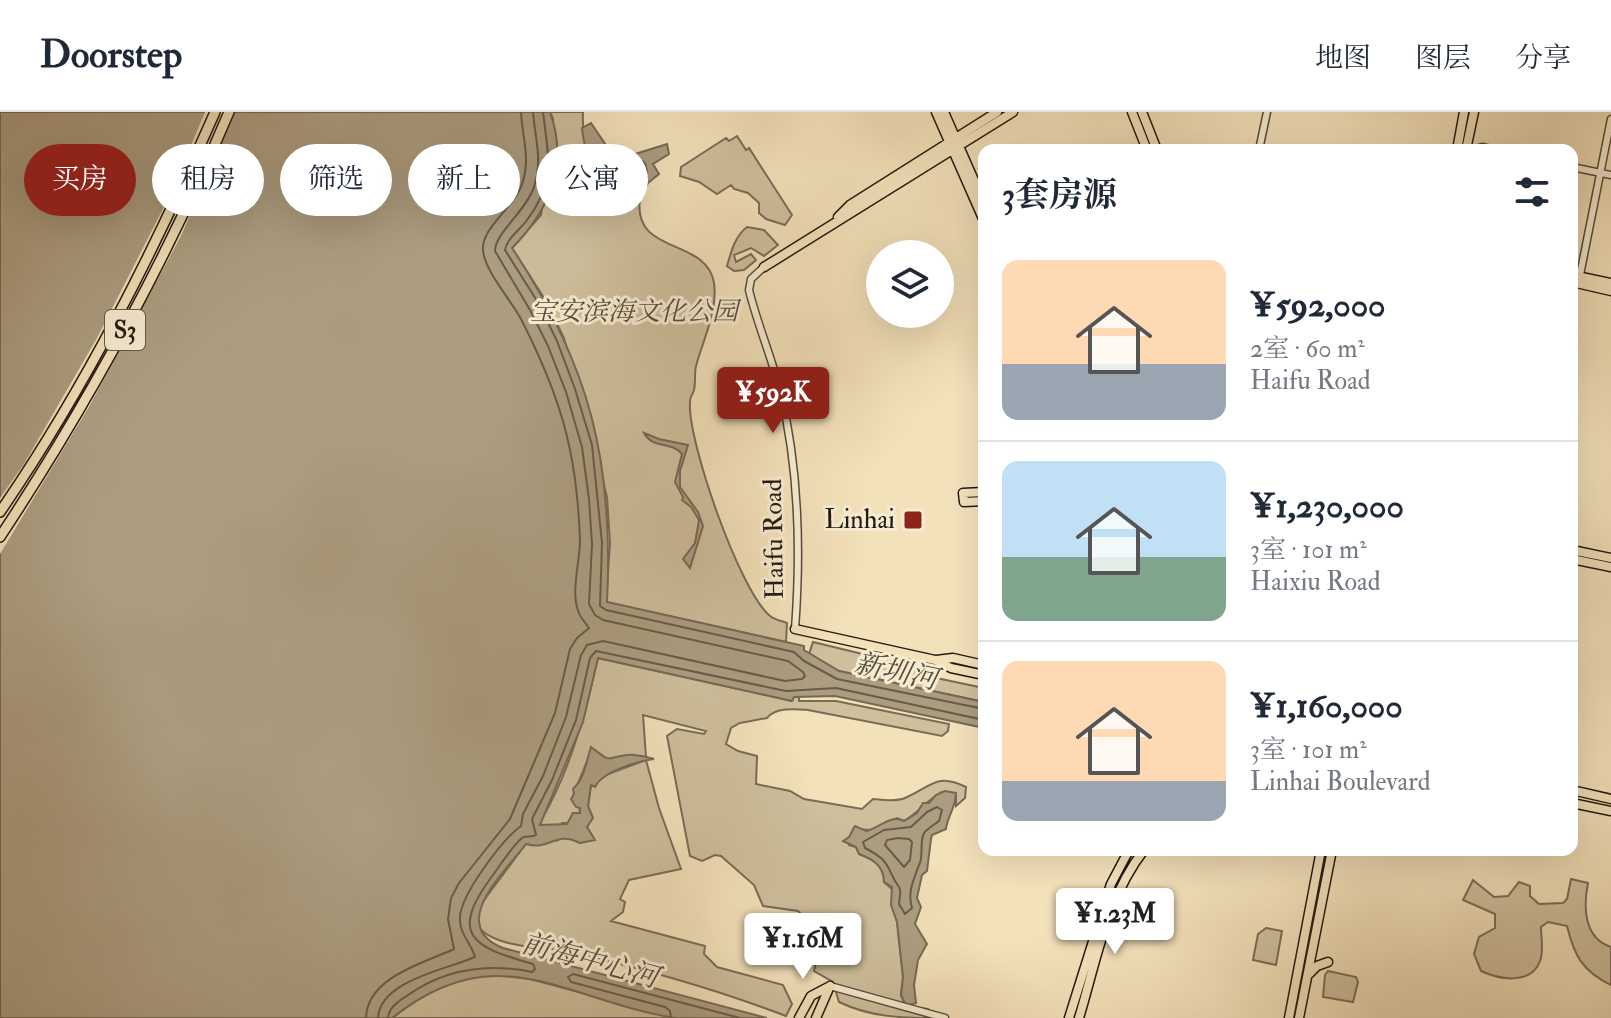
<!DOCTYPE html>
<html lang="zh">
<meta charset="utf-8">
<style>
:root{--surface:#fff;--page:#f2f2f3;--text:#1f2937;--muted:#747a83;--line:#e0e1e3;--accent:#8f2418}
body{margin:0;font-family:"IM FELL Double Pica","Noto Serif SC",serif;background:var(--page);color:var(--text);height:100vh;display:flex;flex-direction:column;font-size:30px;white-space:nowrap}
*{box-sizing:border-box;margin:0}
p{font-size:26px;color:var(--muted)}
.icon{flex:none;width:44px;height:44px;fill:none;stroke:currentColor;stroke-width:2;stroke-linecap:round;stroke-linejoin:round}
.map{position:relative;flex:1;overflow:hidden}
.panel{position:absolute;left:978px;top:32px;width:600px;height:712px;display:flex;flex-direction:column;background:var(--surface);border-radius:16px;box-shadow:0 8px 32px #0002}
.panel>*{flex:none}
.top-card{position:absolute;left:24px;top:32px;width:760px;height:72px;display:flex;gap:16px}
.tools{position:absolute;left:866px;top:128px;display:grid;gap:16px}
.tools a{display:grid;place-items:center;width:88px;height:88px;border-radius:50%;background:var(--surface);box-shadow:0 8px 32px #0002;font-size:40px}
.price{position:absolute;translate:-50% -68px;padding:0 18px;border-radius:8px;background:#fff;color:#222;font-size:26px;line-height:52px;filter:drop-shadow(0 2px 4px #0008)}
.price::after{content:'';position:absolute;left:50%;top:48px;width:24px;height:18px;margin-left:-12px;background:inherit;clip-path:polygon(0 0,100% 0,50% 100%)}
.price.on{background:var(--accent);color:#fff}
ul{padding:0;list-style:none}
li{display:flex;align-items:center;gap:24px;height:200px;padding:0 24px}
li+li{border-top:2px solid var(--line)}
li span{display:grid;place-items:center;flex:none;width:224px;height:160px;border-radius:16px;color:#555}
li>.icon{margin-inline-start:auto}
span .icon{width:96px;height:96px;fill:#fffc;stroke-width:1}
li b{font-size:34px}
h2{display:flex;justify-content:space-between;align-items:center;height:96px;padding:0 24px;font-size:34px}
.chip{padding:0 28px;border-radius:36px;background:var(--surface);box-shadow:0 8px 32px #0002;font-size:28px;line-height:72px}
.chip.on{background:var(--accent);color:#fff}
header{display:flex;align-items:center;gap:48px;box-sizing:border-box;height:112px;padding:0 40px;background:var(--surface);border-bottom:2px solid var(--line)}
header strong{font-size:38px}
nav{display:flex;gap:44px;margin-inline-start:auto;font-size:28px}
.map>svg:first-child{display:block}
.green{fill:#cfbf9d;stroke:#786c57;stroke-width:2}
.water{fill:#ac9d81;stroke:#756954;stroke-width:2}
.pier{fill:#f3e1ba}
.lines{fill:none;stroke-linecap:round;stroke-linejoin:round}
.shore{stroke:#675c49;stroke-width:2}
.minor-casing{stroke:#564c3b;stroke-width:9}
.major-casing{stroke:#221a11;stroke-width:11}
.highway-casing{stroke:#221a11;stroke-width:12}
.minor{stroke:#f7ecd2;stroke-width:6}
.major{stroke:#f3e1ba;stroke-width:8}
.highway{stroke:#f3e1ba;stroke-width:9}
.poi-dot{fill:#8f2418;stroke:#f7ecd2;stroke-width:3}
.labels{text-anchor:middle;dominant-baseline:central;stroke-width:6;stroke-linejoin:round;paint-order:stroke}
.shield{fill:#f7ecd2;stroke:#62594b;stroke-width:2}
.shield-label{font-size:24px;font-weight:bold;fill:#221a11}
.park-label{font-size:26px;font-style:italic;fill:#564c3b;stroke:#f7ecd2}
.poi-label{font-size:26px;fill:#221a11;stroke:#f7ecd2;text-anchor:end}
.street-label{font-size:26px;fill:#221a11;stroke:#f7ecd2}
.water-label{font-size:28px;font-style:italic;fill:#594e3e;stroke:#f7ecd2}
</style>
<header>
<strong>Doorstep</strong>
<nav><a>地图</a><a>图层</a><a>分享</a></nav>
</header>
<div class="map">
<svg width="1611" height="906" viewBox="0 0 1611 906">
<rect width="100%" height="100%" fill="#f3e1ba"/>
<filter id="stains"><feTurbulence type="fractalNoise" baseFrequency=".0025" numOctaves="4"/><feColorMatrix values="0 0 0 0 .2 0 0 0 0 .09 0 0 0 0 .02 0 0 0 .5 -.17"/></filter>
<radialGradient id="worn" r=".72"><stop offset=".6" stop-color="#630" stop-opacity="0"/><stop offset="1" stop-color="#630" stop-opacity=".3"/></radialGradient>
<path class="green" d="M550 0H583C581 42 598 74 640 87 632 144 707 125 714 171 718 198 703 228 696 254 694 262 696 270 694 278 692 285 690 283 690 290 687 328 740 480 770 504 775 508 782 509 787 511L786 530 606 490 610 431 607 385 564 226 546 189 512 136 541 103 553 7Z
M737 24 746 38 749 36 792 103 785 113 766 107 759 101V91L748 81 734 77 731 73 717 82 699 70 680 64 681 55 726 26 729 29Z
M747 115 764 118 778 133 764 144 751 136 734 143 736 150 751 142 756 148 744 158 734 159 727 154C731 140 735 124 747 115Z
M813 530 912 554 927 564 984 576V590L839 559 809 542Z
M598 546 792 589 793 585H799V589H836L949 612 948 619 942 624 808 598C795 597 776 595 767 606L740 611 731 616 726 632 738 639 757 644 756 672 790 679 804 687 862 697 873 687C883 688 896 690 905 686 931 675 936 660 966 675L965 686 956 694V681L942 680C927 688 918 701 904 709L897 706 872 718 853 717 849 733 856 735 859 742C873 747 884 754 884 770L894 779 892 785 897 810 903 865 901 883 906 894 928 897 935 906C901 906 870 905 839 890L833 870 814 859 821 830 817 825 807 819 804 805 798 799 763 794 754 773 721 744 715 743 702 749 690 744 667 624 677 617 704 622 706 619 643 603 646 645C632 643 611 650 602 645 598 643 595 639 592 637L577 674 580 701H573L569 711H562L558 728 563 724 571 725 580 731 594 727 587 715 592 704 588 694 591 672 595 674 600 665 646 648 659 696 681 757 629 768 620 787 625 790 623 800 611 809 705 834 704 842 717 855 783 873 792 892 786 904C715 877 642 856 568 840 541 834 501 837 480 817L478 805 482 791C501 764 523 738 540 710 570 660 585 602 598 546Z
M1571 767 1588 771C1583 796 1584 826 1611 835V873C1582 859 1574 843 1567 814L1548 810 1541 815C1541 826 1544 840 1540 849 1531 874 1498 867 1481 859L1474 842 1479 825 1495 816V802L1463 788 1473 768 1494 785 1508 784 1519 770 1530 774V784L1539 792 1563 791 1567 787Z
M1266 816 1282 819 1276 853 1253 848 1258 822Z
M1328 859 1356 865 1358 870 1353 890 1323 885 1325 863Z
M494 863 530 867 676 906H392C424 881 453 866 494 863Z"/>
<path class="water" d="M0 0H550C569 52 549 99 512 136 590 253 614 350 607 490L804 534V538L839 559 984 590V616L835 584 794 585 792 589 598 546 583 610 540 713 567 712 573 701H580V696L576 695 571 687 574 682 573 677C585 666 586 650 591 635 613 652 604 646 627 643 635 642 646 645 654 647 637 649 602 660 595 675L591 673 588 694 593 706 587 715 595 728 580 731C555 718 550 739 526 732 505 760 446 813 503 836L767 906C737 906 704 906 675 906 564 888 498 821 392 906H0Z
M591 11 616 48 667 32 669 42 653 52 659 62 648 71 640 87C606 76 585 52 582 16Z
M644 321 659 327 688 333 680 359V375L698 400 703 414 690 456 683 447 695 431 699 408 691 395 682 388 683 385 675 370 682 342C672 329 652 337 644 321Z
M945 679 956 681C956 695 948 703 946 717L932 723 931 727 927 759 922 763 917 786 921 795 915 812 927 832 918 848 914 873 916 891 906 894 901 883 903 865 897 810 891 793 892 775 884 770C884 754 873 747 859 742L856 735 843 729 849 725 855 714 866 719C880 716 890 702 904 709L917 701 923 691H929L936 683Z"/>
<path class="pier" d="M205 0H235L181 124 90 293 0 442V386L24 352 97 226 170 83Z"/>
<g class="lines">
<path class="shore" d="M543 0C548 43 556 70 527 108 520 118 507 126 505 138L539 192 557 229 575 277 592 333 602 431 600 494 606 498 794 540 804 549 837 567 984 597
M642 49 645 51 647 60 635 76 621 71 610 61 612 56Z
M937 695 942 698 939 709C934 713 928 716 924 721 919 731 924 744 919 753 914 767 907 780 912 796L905 802 899 792C902 770 899 779 892 763 885 747 880 744 865 736L863 730 884 718 911 715 927 700Z
M898 726 909 727 912 730 910 748 904 755 885 733 887 728Z
M366 906C367 865 424 851 454 837L448 807 451 786 459 771 510 707 555 601 570 537 577 526 589 516C586 511 581 507 579 501 570 481 580 451 580 429 579 399 576 367 570 338 561 292 542 248 521 207 511 188 484 158 483 138 481 116 514 96 522 72 531 46 522 25 521 0
M378 906C380 868 449 857 475 845 472 832 459 822 460 806 460 783 503 727 521 714L523 702 543 664 566 605 581 543 587 533 603 529 785 569 802 567 805 564 803 560 788 549 603 508 595 503 589 492 592 432 589 387 582 335 566 280 548 234 530 198 495 139C495 121 526 99 534 75 543 48 535 27 533 0
M388 906C389 895 399 889 408 883 445 857 488 851 532 860L535 857 533 852C472 835 448 823 493 763 499 755 517 727 524 725 528 724 532 725 536 723L532 707 552 668 576 608 590 546 596 539 786 579 836 576 984 608
M671 906 670 899 665 895 571 870 568 865 573 862 740 906"/>
<g class="minor-casing">
<path id="minor" d="M1259 38 1267 0
M1473 38 1482 35 1495 38
M1572 55 1611 63
M764 155 751 167 749 178C757 211 771 244 780 278 799 356 801 437 795 517
M1579 168 1611 7
M830 874 945 906"/>
</g>
<g class="major-casing">
<path id="major" d="M936 0 984 109
M944 0 984 91
M1132 0 1147 38
M1142 0 1157 38
M1457 38 1464 0
M1466 38 1474 0
M838 105 850 93 997 0
M764 155 1013 0
M1572 163 1611 171
M1572 170 1611 179
M984 380 963 381 964 390 984 389
M1572 438 1611 446
M1572 447 1611 455
M795 517 935 548 951 556 984 563
M936 548 953 546 984 553
M1572 678 1611 687
M1572 691 1611 699
M1309 862 1317 854 1328 850
M799 906 811 884 830 874
M816 906 830 874
M1069 906 1111 772 1129 738
M1079 906C1096 850 1107 785 1144 738
M1289 906 1321 738
M1299 906 1332 738"/>
</g>
<g class="highway-casing">
<path id="highway" d="M0 400C86 275 154 139 215 0
M0 425C89 290 166 149 229 0"/>
</g>
<use href="#minor" class="minor"/>
<use href="#major" class="major"/>
<use href="#highway" class="highway"/>
</g>
<rect class="poi-dot" x="903" y="398" width="20" height="20" rx="4"/>
<g class="labels">
<rect class="shield" x="105" y="198" width="40" height="40" rx="6"/>
<g class="shield-label">
<text x="125" y="218">S3</text>
</g>
<g class="park-label">
<text x="634" y="200">宝安滨海文化公园</text>
</g>
<g class="poi-label">
<text x="895" y="408">Linhai</text>
</g>
<g class="street-label">
<text transform="translate(774 427) rotate(-91)">Haifu Road</text>
</g>
<g class="water-label">
<text transform="translate(896 560) rotate(12)">新圳河</text>
<text transform="translate(590 849) rotate(15)">前海中心河</text>
</g>
</g>
<rect width="100%" height="100%" filter="url(#stains)"/>
<rect width="100%" height="100%" fill="url(#worn)"/>
</svg>
<div class="tools">
<a><svg class="icon" aria-label="layers" viewBox="0 0 24 24"><path d="M12 4l9 5-9 5-9-5zM3 14l9 5 9-5"/></svg></a>
</div>
<b class="price on" style="left:773px;top:323px">¥592K</b>
<b class="price" style="left:1115px;top:844px">¥1.23M</b>
<b class="price" style="left:803px;top:869px">¥1.16M</b>
<div class="top-card">
<a class="chip on">买房</a>
<a class="chip">租房</a>
<a class="chip">筛选</a>
<a class="chip">新上</a>
<a class="chip">公寓</a>
</div>
<section class="panel">
<h2>3套房源<svg class="icon" aria-label="filters" viewBox="0 0 24 24"><path d="M4 7h16M4 17h16"/><circle cx="9" cy="7" r="2"/><circle cx="15" cy="17" r="2"/></svg></h2>
<ul>
<li><span style="background:linear-gradient(#ffd9b3 65%,#9aa5b1 0)"><svg class="icon" aria-label="home" viewBox="0 0 24 24"><path d="M3 11l9-7 9 7M6 9v11h12V9"/></svg></span><div><b>¥592,000</b><p>2室 · 60 m²</p><p>Haifu Road</p></div></li>
<li><span style="background:linear-gradient(#bfe0f5 60%,#7fa58c 0)"><svg class="icon" aria-label="home" viewBox="0 0 24 24"><path d="M3 11l9-7 9 7M6 9v11h12V9"/></svg></span><div><b>¥1,230,000</b><p>3室 · 101 m²</p><p>Haixiu Road</p></div></li>
<li><span style="background:linear-gradient(#ffd9b3 75%,#9aa5b1 0)"><svg class="icon" aria-label="home" viewBox="0 0 24 24"><path d="M3 11l9-7 9 7M6 9v11h12V9"/></svg></span><div><b>¥1,160,000</b><p>3室 · 101 m²</p><p>Linhai Boulevard</p></div></li>
</ul>
</section>
</div>
